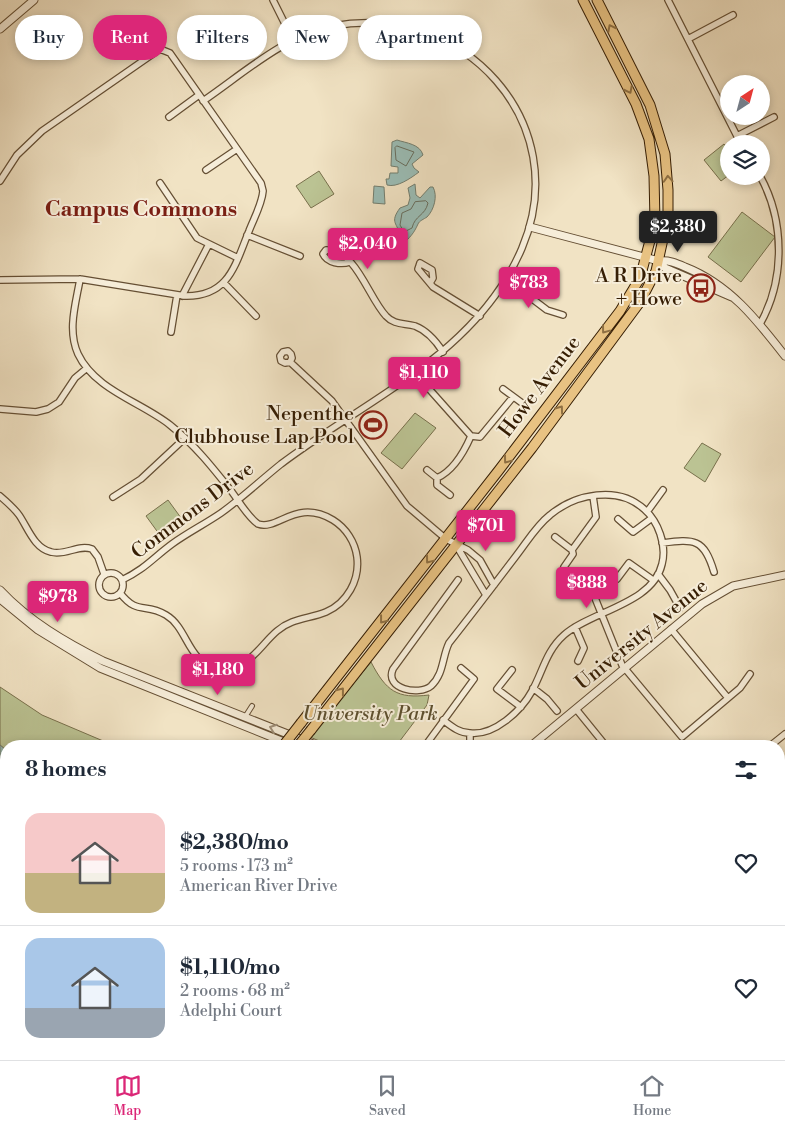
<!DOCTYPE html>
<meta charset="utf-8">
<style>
:root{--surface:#fff;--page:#f2f2f3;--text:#1f2937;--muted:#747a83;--line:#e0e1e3;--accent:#db2777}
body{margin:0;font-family:"Libre Bodoni",serif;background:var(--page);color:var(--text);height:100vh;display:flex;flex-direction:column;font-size:19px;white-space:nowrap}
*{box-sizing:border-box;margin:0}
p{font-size:16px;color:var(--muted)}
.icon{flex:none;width:28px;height:28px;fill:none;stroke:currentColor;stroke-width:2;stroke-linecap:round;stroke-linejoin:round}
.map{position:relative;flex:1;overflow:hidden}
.side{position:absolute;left:0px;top:740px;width:785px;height:320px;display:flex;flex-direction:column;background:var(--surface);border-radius:20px 20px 0 0;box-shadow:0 2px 8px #0003}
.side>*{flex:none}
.top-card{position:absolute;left:15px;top:15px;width:500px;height:45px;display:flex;gap:10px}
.needle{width:32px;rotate:36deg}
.buttons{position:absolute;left:720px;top:75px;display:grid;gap:10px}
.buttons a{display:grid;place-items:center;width:50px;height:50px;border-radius:50%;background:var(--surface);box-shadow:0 2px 8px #0003;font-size:25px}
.price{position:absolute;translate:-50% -42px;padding:0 11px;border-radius:5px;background:var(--accent);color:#fff;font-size:16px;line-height:32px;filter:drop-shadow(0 1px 2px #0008)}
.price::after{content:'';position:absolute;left:50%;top:30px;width:15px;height:11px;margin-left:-8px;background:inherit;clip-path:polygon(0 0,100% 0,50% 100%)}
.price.current{background:#222;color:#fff}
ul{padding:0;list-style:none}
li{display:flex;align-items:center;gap:15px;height:125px;padding:0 25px}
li+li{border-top:1px solid var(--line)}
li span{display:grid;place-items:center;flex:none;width:140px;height:100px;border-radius:15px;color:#555}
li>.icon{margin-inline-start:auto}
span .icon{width:60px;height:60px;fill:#fffc;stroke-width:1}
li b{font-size:21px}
h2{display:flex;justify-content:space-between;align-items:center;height:60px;padding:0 25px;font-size:21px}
.chip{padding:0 18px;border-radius:22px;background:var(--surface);box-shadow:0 2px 8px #0003;font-size:18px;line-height:45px}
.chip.current{background:var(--accent);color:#fff}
.tabs{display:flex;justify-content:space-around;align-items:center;height:70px;border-top:1px solid var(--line);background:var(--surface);font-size:14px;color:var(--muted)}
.tabs a{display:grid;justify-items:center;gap:2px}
.tabs .current{color:var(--accent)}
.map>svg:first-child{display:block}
.green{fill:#bbc393;stroke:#78704c}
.water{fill:#9bbeb7;stroke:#737e6f}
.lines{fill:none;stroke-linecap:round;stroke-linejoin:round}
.shore{stroke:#686e5e;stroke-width:1}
.pedestrian-casing{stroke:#654f34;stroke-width:6}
.minor-casing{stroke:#654f34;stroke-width:8}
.tertiary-casing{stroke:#654f34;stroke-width:9}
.primary-casing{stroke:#361e04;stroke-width:11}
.pedestrian{stroke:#f6edd9;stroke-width:4}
.minor{stroke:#f6edd9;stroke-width:5.5}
.tertiary{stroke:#f6edd9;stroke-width:7}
.primary{stroke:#e8c282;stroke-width:9}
.primary-bridge-casing{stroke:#361e04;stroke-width:11;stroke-linecap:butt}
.primary-bridge{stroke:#e8c282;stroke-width:9}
.oneway{stroke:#8f7043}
.oneway2{stroke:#a09079}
.labels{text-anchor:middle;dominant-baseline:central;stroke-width:4;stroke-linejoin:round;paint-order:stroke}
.poi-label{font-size:20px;fill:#361e04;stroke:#f6edd9;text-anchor:end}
.street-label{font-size:20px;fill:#361e04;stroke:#f6edd9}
.park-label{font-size:20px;font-style:italic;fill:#5e502f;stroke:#f6edd9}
.quarter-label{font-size:22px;font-weight:bold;fill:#7a1f14;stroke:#f6edd9}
</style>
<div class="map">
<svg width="785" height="1060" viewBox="0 0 785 1060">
<rect width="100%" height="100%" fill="#f1e3c4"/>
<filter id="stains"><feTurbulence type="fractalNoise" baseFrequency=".004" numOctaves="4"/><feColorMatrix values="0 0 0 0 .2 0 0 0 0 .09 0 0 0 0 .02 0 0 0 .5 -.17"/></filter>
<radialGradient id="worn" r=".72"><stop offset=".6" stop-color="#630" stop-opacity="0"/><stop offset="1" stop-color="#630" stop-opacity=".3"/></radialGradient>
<path class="green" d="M724 144 729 150V175L721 181 704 160Z
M319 171 334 194 311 208 296 186Z
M742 212 775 237 741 282 708 257Z
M415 413 436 428 402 469 381 453Z
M702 443 721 454 705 482 684 468Z
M168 500 184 522 162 538 146 516Z
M371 662C386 691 397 699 429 695L427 705 396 746H331L310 737Z
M0 687 42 715 115 746H6V750L0 745Z
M6 826V963L0 960V832Z
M485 1054H687L704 1060H504Z"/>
<path class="water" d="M397 140C406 143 420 144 423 155L412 164 414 168 419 172C411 178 397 188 387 185L386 179H389L390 173H398V167L391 166 392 142Z
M415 184 416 195 420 198 430 187H433C438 196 434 210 427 217 424 219 419 221 418 224 414 233 410 238 401 245 400 242 401 239 400 236 398 223 389 223 400 208L408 205 410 198 408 188Z
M374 186 384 187 385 204 373 203Z
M0 745 6 750V826L0 832Z
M779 1047 785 1050V1060H704L687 1054H779Z
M395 1054H485L504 1060H396Z"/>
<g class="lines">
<path class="shore" d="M397 146 414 152 406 166 396 160 395 148Z
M426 201 428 203C425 216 415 215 412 228L404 232 400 225 402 213 411 209 415 202Z"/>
<g class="pedestrian-casing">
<path id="pedestrian" d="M245 717 252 706"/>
</g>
<g class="minor-casing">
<path id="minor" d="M273 0 293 40
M668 0 741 144
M688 39 733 15
M169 117 199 95
M737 136 774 117
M206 170 237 149
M760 176C785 221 785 280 760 324
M0 181 17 155 42 131 160 49 170 53 261 183 263 191C262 204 254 218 249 231 235 265 229 297 185 296L80 279 0 280
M160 183 197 238 238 258
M247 235 300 256
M350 262C341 265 327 263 323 254L326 250C356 249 368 297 386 316 394 325 404 323 415 326 428 331 436 341 443 352
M80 279C76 303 67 330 78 354 95 390 141 402 170 425 194 444 213 468 232 492 240 503 248 517 258 524 278 531 296 498 333 520 346 528 355 542 357 557 360 580 347 603 326 612 309 619 292 618 277 631 259 646 246 675 216 668 187 661 188 628 166 615 145 602 138 616 120 593
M506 279 547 310 563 315
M224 283 256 316
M430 283 433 278 432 270 420 263 418 269C423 275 428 281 433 287L480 316
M182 296 209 244
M171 332 177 295
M290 362 292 358 291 354 288 351 283 352 280 356 281 361 285 363 290 362 332 401 407 506 446 539 468 550 480 560 494 585
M414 372 471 436C464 452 453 471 437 478L427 470
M503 389 522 403
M0 409 36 412 48 409 59 402 75 378 87 368
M471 436 480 437 513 397
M437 478V485L450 495
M0 496C7 502 14 508 19 515 28 528 34 548 51 552 66 556 78 544 92 549L98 557 104 574
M113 497 141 479 185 438
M647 512 663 490
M618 519 633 532 652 518
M555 537 572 550 573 554 564 567
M662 543C694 539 704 538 714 572
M456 545 486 595
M572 550 596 517 593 496
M99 585a12 12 0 1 1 24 0a12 12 0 1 1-24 0Z
M658 574 670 590 680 608
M617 579 629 563 653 580
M122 580C145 569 153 558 172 544 187 533 205 524 221 513 242 498 261 480 281 464 367 399 478 353 522 248 575 123 463 1 333 26 284 36 244 73 203 101
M585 587 593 593 622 665 682 737 740 688 750 674
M575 627 584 648 578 661
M671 629 728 698
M512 670 497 689 521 707
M533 688 547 699 557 711
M576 709 606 746
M443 720C451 726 459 733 470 733 494 736 521 711 532 691 543 671 546 651 564 635 591 611 653 604 662 564 667 545 658 521 644 509 618 485 575 494 550 515 536 526 527 542 516 556 494 585 472 614 449 643 442 657 444 674 431 686 419 696 384 689 393 669L458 580
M470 734V746
M425 746 474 679 461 668
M770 746 785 734
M779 885 785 879
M779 952 785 954
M308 1054 326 1060
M173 1060 198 1054"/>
</g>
<g class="tertiary-casing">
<path id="tertiary" d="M0 29 34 0
M530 227 659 261C669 260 676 263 685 267 729 284 757 320 785 356
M659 261 665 268 732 297
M0 590C29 621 65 642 103 661L318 746
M0 599 38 630 100 668 294 746
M531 746 702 604 733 586 785 575
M0 1023 6 1022
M77 1054 87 1060"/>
</g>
<g class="primary-casing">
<path id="primary" d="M301 723 499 470 620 311 640 278 655 222 654 176 649 139 636 104 583 0
M311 730 532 448 640 302 656 271 668 216V190L665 154 650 105 597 0
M37 1060 42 1054
M54 1060 58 1054"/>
</g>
<use href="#pedestrian" class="pedestrian"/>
<use href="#minor" class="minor"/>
<use href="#tertiary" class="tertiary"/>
<use href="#primary" class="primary"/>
<g class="primary-bridge-casing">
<path id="primary-bridge" d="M283 746 301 723
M298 746 311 730"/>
</g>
<use href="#primary-bridge" class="primary-bridge"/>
</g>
<defs><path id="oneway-chevron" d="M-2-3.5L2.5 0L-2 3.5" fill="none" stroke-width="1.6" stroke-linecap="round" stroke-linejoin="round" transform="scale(1.25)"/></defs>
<g class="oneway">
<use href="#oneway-chevron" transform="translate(611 28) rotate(-117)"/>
<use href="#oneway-chevron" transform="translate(629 90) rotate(63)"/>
<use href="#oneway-chevron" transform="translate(668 179) rotate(-94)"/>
<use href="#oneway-chevron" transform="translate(605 330) rotate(127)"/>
<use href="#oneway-chevron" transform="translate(560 409) rotate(-54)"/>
<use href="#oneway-chevron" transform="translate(507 460) rotate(127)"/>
<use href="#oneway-chevron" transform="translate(429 560) rotate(127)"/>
<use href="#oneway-chevron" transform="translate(383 620) rotate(128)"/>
<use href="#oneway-chevron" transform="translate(341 691) rotate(-52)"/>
</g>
<use class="oneway2" href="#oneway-chevron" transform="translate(273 728) rotate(-160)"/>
<defs>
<g id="bus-ring" transform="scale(1.4375)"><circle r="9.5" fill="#f6edd9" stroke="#8f2418" stroke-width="1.5"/><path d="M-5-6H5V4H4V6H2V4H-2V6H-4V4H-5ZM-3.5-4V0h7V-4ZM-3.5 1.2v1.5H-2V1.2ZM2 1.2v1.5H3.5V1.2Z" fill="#8f2418"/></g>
<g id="stadium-ring" transform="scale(1.4375)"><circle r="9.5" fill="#f6edd9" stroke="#8f2418" stroke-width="1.5"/><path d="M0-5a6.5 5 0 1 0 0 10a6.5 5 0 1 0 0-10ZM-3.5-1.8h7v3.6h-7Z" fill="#8f2418"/></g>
</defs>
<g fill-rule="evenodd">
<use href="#bus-ring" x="701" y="288"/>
<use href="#stadium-ring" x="373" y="425"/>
</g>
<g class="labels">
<g class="poi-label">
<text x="682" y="276">A R Drive<tspan x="682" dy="23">+ Howe</tspan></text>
<text x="354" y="414">Nepenthe<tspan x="354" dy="23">Clubhouse Lap Pool</tspan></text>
</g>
<g class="street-label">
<text transform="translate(540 387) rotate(-53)">Howe Avenue</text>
<text transform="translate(193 511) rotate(-37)">Commons Drive</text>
<text transform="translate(642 635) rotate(-39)">University Avenue</text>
</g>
<g class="park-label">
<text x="370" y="714">University Park</text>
</g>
<g class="quarter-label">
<text x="141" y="209">Campus Commons</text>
</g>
</g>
<rect width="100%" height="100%" filter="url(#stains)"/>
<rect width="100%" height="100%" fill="url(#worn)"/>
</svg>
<div class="buttons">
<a><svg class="needle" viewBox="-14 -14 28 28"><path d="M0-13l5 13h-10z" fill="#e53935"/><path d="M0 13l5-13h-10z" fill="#747a83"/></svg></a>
<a><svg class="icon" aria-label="layers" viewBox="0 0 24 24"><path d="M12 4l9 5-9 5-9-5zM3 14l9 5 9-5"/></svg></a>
</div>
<b class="price current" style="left:678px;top:253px">$2,380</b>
<b class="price" style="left:368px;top:270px">$2,040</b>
<b class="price" style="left:529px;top:309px">$783</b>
<b class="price" style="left:424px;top:399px">$1,110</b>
<b class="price" style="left:486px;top:552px">$701</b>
<b class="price" style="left:587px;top:609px">$888</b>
<b class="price" style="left:58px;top:623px">$978</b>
<b class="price" style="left:218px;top:696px">$1,180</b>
<div class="top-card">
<a class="chip">Buy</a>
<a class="chip current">Rent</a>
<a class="chip">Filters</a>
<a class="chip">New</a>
<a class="chip">Apartment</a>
</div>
<section class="side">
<h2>8 homes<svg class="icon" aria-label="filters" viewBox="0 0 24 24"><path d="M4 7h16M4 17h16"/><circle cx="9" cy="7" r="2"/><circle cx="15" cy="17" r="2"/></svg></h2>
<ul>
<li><span style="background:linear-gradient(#f6c9c9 60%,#c2b280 0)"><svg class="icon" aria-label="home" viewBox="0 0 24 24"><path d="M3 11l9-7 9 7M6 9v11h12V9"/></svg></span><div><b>$2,380/mo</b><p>5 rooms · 173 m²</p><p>American River Drive</p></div><svg class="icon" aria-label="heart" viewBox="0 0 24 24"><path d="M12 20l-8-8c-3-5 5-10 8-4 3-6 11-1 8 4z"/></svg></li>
<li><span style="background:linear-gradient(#a9c7e8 70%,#9aa5b1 0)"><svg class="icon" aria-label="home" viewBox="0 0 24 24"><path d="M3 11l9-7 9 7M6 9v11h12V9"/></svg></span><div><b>$1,110/mo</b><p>2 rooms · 68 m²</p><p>Adelphi Court</p></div><svg class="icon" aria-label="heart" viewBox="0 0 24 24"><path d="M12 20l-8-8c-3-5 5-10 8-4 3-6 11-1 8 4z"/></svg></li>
</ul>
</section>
</div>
<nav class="tabs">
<a class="current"><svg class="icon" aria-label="map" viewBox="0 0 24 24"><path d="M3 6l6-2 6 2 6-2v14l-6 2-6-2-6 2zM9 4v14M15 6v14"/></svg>Map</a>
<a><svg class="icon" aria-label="saved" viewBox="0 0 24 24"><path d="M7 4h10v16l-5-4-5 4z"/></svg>Saved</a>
<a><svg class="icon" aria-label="home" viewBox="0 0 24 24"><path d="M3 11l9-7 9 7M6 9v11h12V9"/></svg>Home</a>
</nav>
